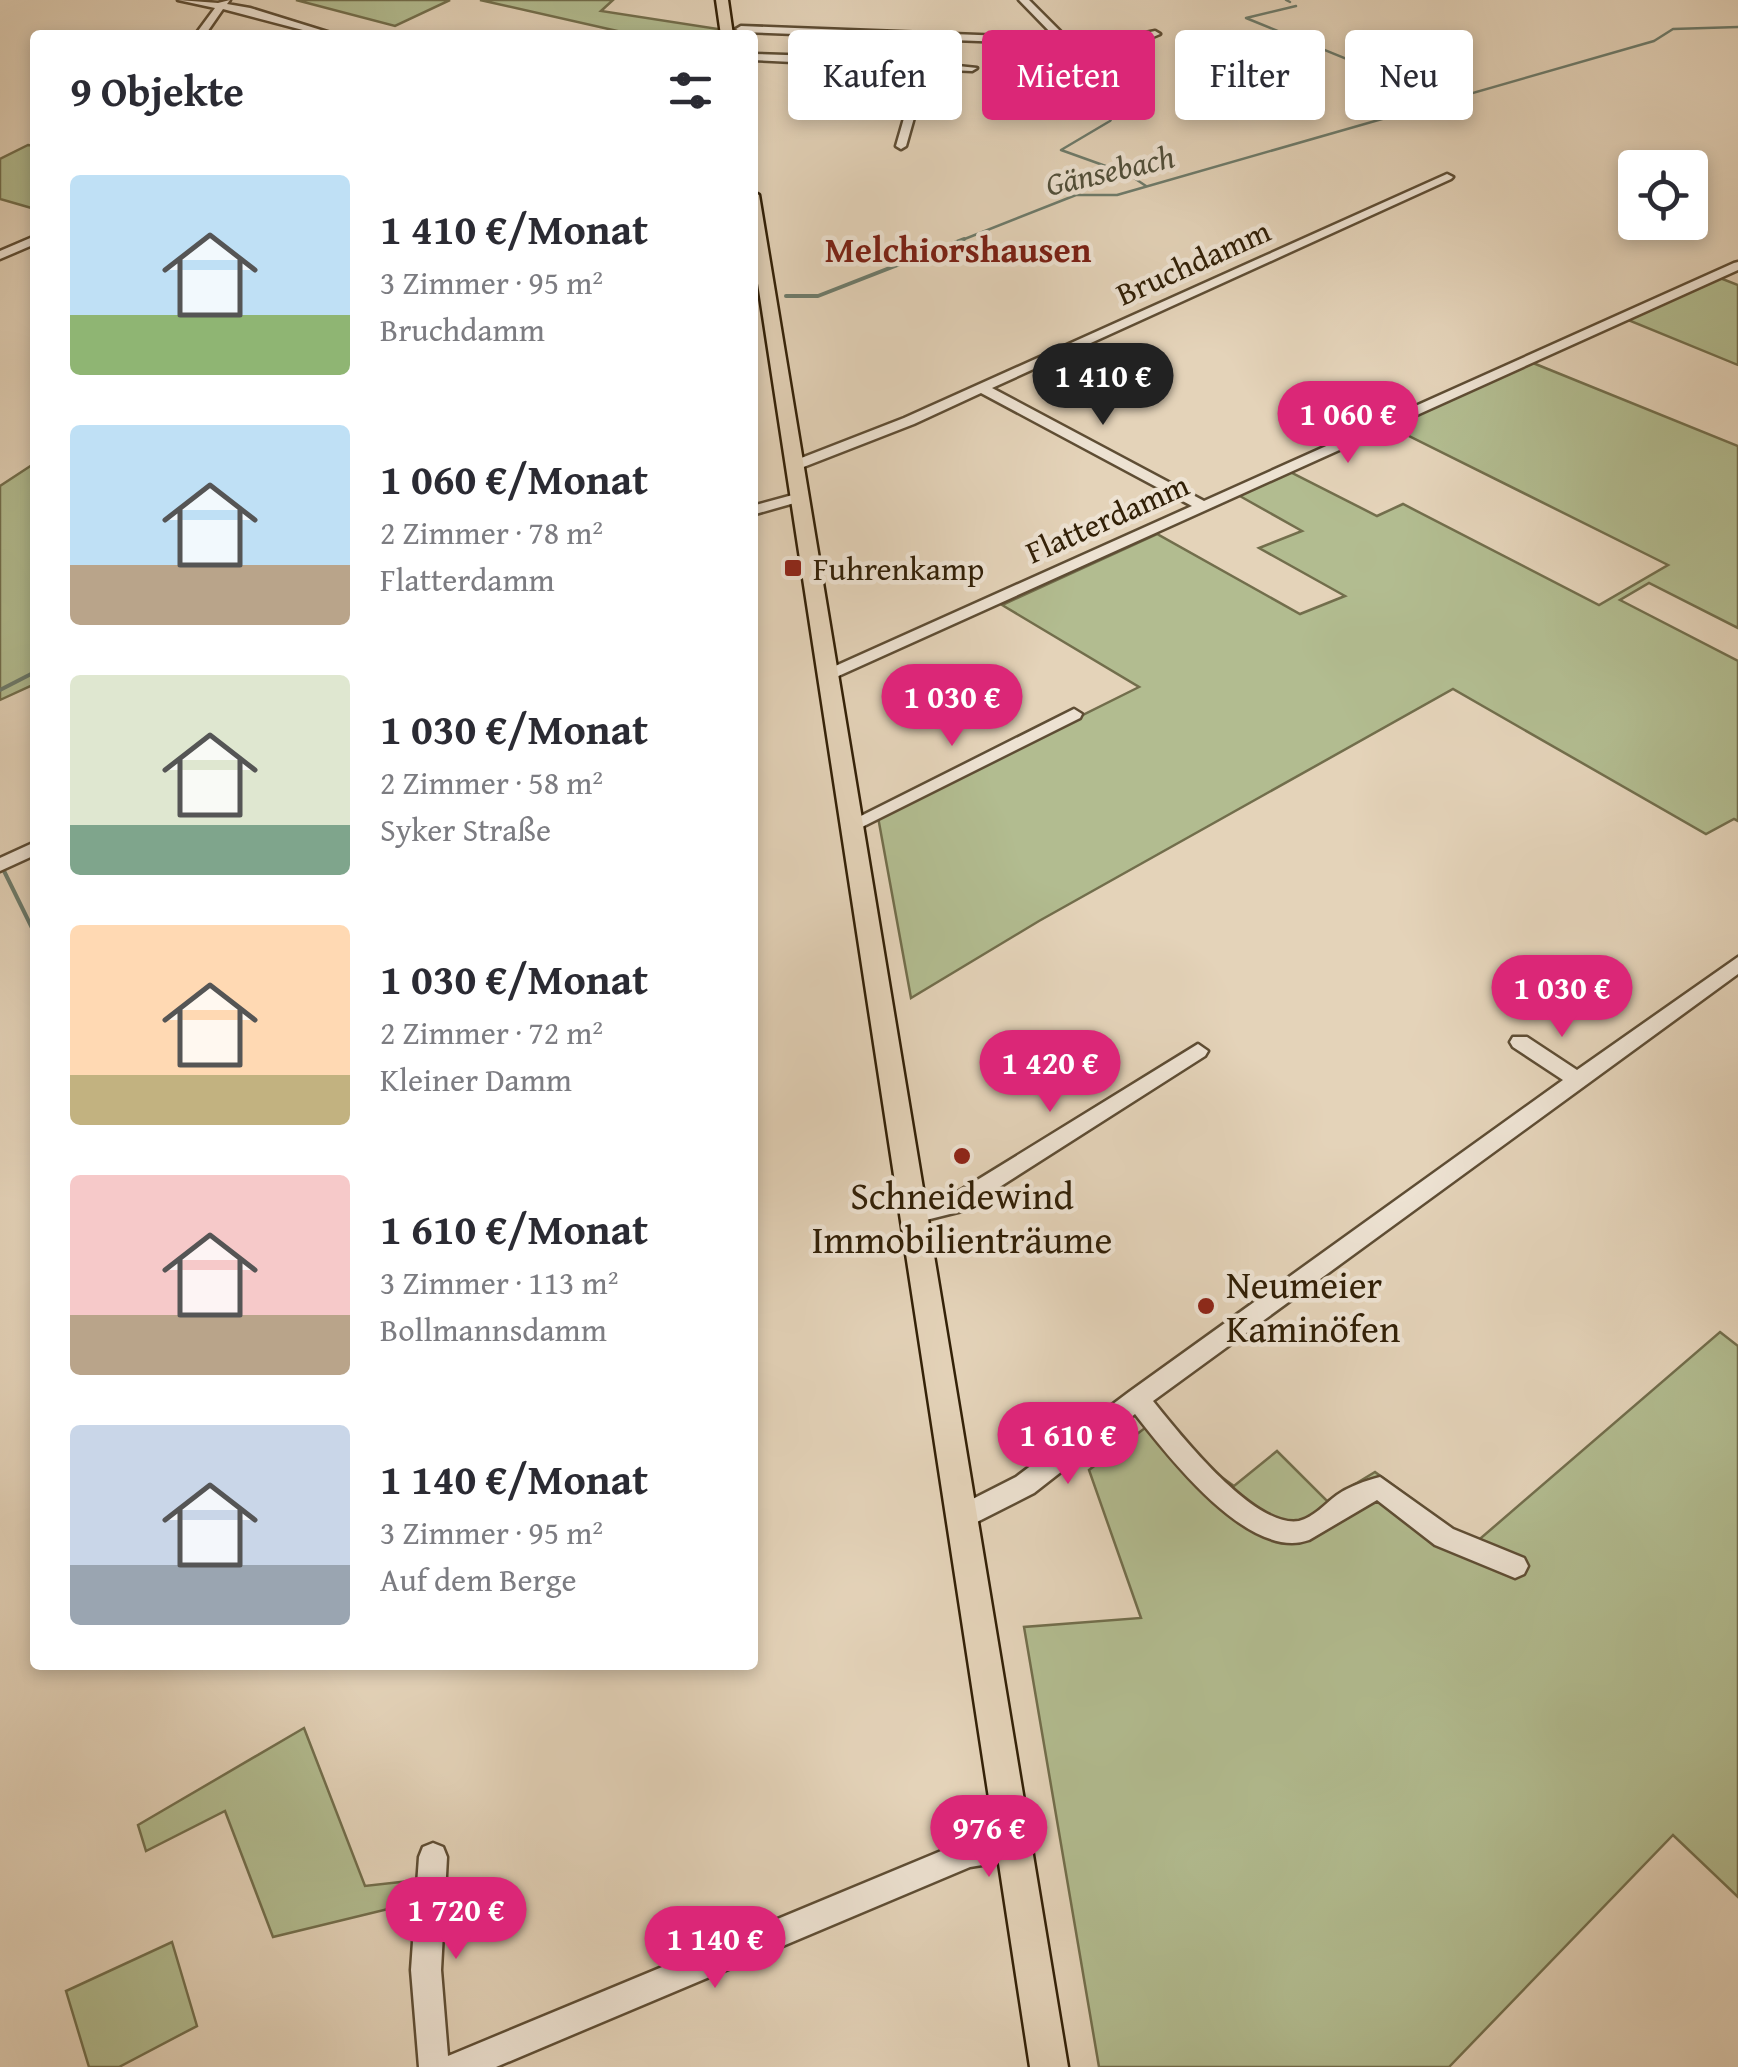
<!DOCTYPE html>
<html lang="de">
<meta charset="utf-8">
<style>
:root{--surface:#fff;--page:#f2f2f3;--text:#2b2b33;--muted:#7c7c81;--accent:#db2777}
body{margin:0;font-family:"Gentium Book Plus",serif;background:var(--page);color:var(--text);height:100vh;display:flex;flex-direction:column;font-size:38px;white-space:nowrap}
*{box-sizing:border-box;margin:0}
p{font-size:32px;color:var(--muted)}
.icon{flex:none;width:55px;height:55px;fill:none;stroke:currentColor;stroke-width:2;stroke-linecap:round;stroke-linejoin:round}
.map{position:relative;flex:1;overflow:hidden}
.drawer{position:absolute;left:30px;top:30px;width:728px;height:1640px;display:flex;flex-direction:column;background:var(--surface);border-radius:10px;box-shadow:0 5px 15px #0003}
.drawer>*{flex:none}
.banner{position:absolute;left:788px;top:30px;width:800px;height:90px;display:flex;gap:20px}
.controls{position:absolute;left:1618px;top:150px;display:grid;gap:20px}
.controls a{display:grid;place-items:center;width:90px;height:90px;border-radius:10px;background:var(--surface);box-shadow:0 5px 15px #0003;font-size:50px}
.price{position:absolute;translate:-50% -85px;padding:0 22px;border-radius:35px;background:var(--accent);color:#fff;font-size:32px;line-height:65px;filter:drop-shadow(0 2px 5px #0008)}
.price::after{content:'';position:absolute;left:50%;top:60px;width:30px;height:22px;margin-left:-15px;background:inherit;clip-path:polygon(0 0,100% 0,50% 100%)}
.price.selected{background:#222;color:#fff}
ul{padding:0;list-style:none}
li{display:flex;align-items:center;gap:30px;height:250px;padding:0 40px}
li span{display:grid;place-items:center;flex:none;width:280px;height:200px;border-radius:10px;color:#555}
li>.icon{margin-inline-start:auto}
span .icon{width:120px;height:120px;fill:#fffc;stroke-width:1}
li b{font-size:42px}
h2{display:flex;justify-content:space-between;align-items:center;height:120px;padding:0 40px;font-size:42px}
.tag{padding:0 35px;border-radius:10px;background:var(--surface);box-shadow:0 5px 15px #0003;font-size:35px;line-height:90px}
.tag.selected{background:var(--accent);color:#fff}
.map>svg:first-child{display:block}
.green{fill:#b2bc90;stroke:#726e4c;stroke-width:2.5}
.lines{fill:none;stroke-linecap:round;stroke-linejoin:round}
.stream-far1{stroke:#6d7b6b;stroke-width:2.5}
.stream{stroke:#6d7b6b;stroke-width:4}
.minor-casing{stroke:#5e4d34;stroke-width:5}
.major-casing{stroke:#322007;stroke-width:5}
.minor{fill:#ede2d2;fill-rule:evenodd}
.major{fill:#e4d3b9;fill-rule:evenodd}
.poi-dot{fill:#8f2418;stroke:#ede2d2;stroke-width:4}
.labels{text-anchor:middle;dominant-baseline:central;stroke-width:9;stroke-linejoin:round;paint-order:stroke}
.far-water-label{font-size:32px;font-style:italic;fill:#504e39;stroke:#ede2d2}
.far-street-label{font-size:32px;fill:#322007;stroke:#ede2d2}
.far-poi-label{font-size:32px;fill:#322007;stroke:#ede2d2;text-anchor:start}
.far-quarter-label{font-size:35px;font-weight:bold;fill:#7a1f14;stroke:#ede2d2}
.poi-label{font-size:38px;fill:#322007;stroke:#ede2d2}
</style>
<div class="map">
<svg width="1738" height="2067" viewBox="0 0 1738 2067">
<rect width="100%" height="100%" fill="#e4d3b9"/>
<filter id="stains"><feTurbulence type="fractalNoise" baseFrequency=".002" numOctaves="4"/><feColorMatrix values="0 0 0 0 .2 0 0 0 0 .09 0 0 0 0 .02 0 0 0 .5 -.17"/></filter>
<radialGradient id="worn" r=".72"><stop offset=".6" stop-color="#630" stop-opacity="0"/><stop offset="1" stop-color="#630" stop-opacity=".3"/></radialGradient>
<path class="green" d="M296 0H450L395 26Z
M480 0H613L601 11 718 29 717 35H635Z
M28 145 35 146V209L0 199V159Z
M1720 278 1738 285V365L1628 320Z
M1533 363 1738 446V628L1649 583 1620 600 1738 661V821L1734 819 1706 834 1453 689 1039 921 911 998 878 817 1139 687 1002 605 1157 534 1300 614 1345 596 1259 548 1302 531 1238 495 1290 472 1377 516 1403 504 1599 605 1668 565 1391 427Z
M35 463V684L0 700V486Z
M1720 1332 1738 1346V1897L1673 1835 1449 2067H1099L1024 1627 1141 1618 1089 1470 1149 1425 1234 1486 1277 1451 1327 1501 1375 1472 1474 1544Z
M304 1728 365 1886 419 1880 417 1902 273 1937 225 1811 146 1851 138 1825Z
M172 1942 197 2026 119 2067H89L66 1991Z"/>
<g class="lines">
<path class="stream-far1" d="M1286 0 1290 2
M1296 6 1246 18 1445 99
M1056 46 1115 113 1110 121 1061 150 1128 174 1146 186
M957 242 1076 195H1117L1654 41 1673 29 1738 27"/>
<path class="stream" d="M786 296H818L964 239
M752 297H757
M0 690 35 672
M4 871 35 934"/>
<g class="minor-casing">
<path id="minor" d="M178 0 218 3 230 0 227 4 250 8 337 35H322L223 9 205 35H195L215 8Z
M1019 0H1029L1072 43 1087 45 1155 31 1160 34C1139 44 1081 57 1061 44L741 32 736 29 741 26 1056 38Z
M752 54 881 58 977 68 972 71 885 67 881 86 909 98 917 107 906 146 901 149 896 146 907 108 872 89 875 66 752 60Z
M1447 174 1453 177 1451 179 992 388 1204 501 1734 263 1738 262V270L834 678H822V672L1192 506 981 393 914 424 801 468H791V462L904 418Z
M35 236V244L0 259V251Z
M800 493 807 497 805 500 752 515V506Z
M1074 709 1082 714 1080 718 858 829 852 831 843 825Z
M35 842V855L0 871V858Z
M1738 957V974L1153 1401C1178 1432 1254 1529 1299 1521 1313 1518 1326 1503 1337 1495 1350 1486 1365 1481 1380 1477L1453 1529 1524 1558 1528 1566 1524 1574 1515 1578 1435 1545 1377 1500 1309 1540C1249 1562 1167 1455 1135 1414L1034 1493 971 1525 962 1528 953 1525 949 1517 953 1509 1016 1477 1129 1392 1563 1080 1513 1047 1510 1042 1513 1037H1527L1577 1070Z
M1198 1044 1208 1051 1205 1056 962 1211 914 1223 906 1221 903 1215 906 1209 948 1198Z
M1015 1834 1025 1838 1029 1848 1025 1858 970 1867 496 2067H419L411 1970 419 1857 423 1847 433 1843 443 1847 447 1857 441 1970 448 2056 970 1839Z"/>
</g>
<g class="major-casing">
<path id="major" d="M716 0H728L733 35H721Z
M752 191 759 195 1068 2067H1030L752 244Z"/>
</g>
<use href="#minor" class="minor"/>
<use href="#major" class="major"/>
</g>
<g class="poi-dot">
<rect x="783" y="558" width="20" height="20" rx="5"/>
<circle cx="962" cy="1156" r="10"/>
<circle cx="1206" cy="1306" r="10"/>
</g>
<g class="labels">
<g class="far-water-label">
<text transform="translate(1110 170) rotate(-13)">Gänsebach</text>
</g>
<g class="far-street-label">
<text transform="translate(1193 262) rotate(-24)">Bruchdamm</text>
<text transform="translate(1107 518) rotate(-24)">Flatterdamm</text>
</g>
<g class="far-poi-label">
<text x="813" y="568">Fuhrenkamp</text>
</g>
<g class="far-quarter-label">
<text x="958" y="249">Melchiorshausen</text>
</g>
<g class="poi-label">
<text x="962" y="1195">Schneidewind<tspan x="962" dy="44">Immobilienträume</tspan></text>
<text x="1226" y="1284" text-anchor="start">Neumeier<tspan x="1226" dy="44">Kaminöfen</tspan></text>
</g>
</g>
<rect width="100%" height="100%" filter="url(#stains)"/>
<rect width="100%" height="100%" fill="url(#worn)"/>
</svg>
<div class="controls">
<a><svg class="icon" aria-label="locate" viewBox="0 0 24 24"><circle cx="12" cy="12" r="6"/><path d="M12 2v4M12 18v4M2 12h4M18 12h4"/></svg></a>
</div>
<b class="price selected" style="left:1103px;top:428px">1 410 €</b>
<b class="price" style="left:1348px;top:466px">1 060 €</b>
<b class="price" style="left:952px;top:749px">1 030 €</b>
<b class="price" style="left:1562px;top:1040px">1 030 €</b>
<b class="price" style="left:1050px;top:1115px">1 420 €</b>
<b class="price" style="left:1068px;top:1487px">1 610 €</b>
<b class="price" style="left:989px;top:1880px">976 €</b>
<b class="price" style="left:456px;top:1962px">1 720 €</b>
<b class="price" style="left:715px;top:1991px">1 140 €</b>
<div class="banner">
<a class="tag">Kaufen</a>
<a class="tag selected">Mieten</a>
<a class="tag">Filter</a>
<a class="tag">Neu</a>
</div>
<section class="drawer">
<h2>9 Objekte<svg class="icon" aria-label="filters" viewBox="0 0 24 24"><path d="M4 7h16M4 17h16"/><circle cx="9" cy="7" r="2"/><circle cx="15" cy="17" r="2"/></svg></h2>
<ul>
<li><span style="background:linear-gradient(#bfe0f5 70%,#8fb573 0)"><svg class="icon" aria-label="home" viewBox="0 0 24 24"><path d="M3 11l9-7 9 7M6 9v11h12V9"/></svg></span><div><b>1 410 €/Monat</b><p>3 Zimmer · 95 m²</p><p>Bruchdamm</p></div></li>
<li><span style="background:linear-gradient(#bfe0f5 70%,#b9a48a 0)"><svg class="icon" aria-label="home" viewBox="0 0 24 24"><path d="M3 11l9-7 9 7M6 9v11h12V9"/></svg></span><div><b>1 060 €/Monat</b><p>2 Zimmer · 78 m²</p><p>Flatterdamm</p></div></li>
<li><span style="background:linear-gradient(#dfe7d0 75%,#7fa58c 0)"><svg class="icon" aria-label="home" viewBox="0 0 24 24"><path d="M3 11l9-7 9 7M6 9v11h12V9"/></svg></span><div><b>1 030 €/Monat</b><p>2 Zimmer · 58 m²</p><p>Syker Straße</p></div></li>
<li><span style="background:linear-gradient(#ffd9b3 75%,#c2b280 0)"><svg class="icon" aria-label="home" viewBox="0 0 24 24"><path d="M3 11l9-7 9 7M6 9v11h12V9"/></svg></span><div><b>1 030 €/Monat</b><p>2 Zimmer · 72 m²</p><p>Kleiner Damm</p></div></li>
<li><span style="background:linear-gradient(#f6c9c9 70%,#b9a48a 0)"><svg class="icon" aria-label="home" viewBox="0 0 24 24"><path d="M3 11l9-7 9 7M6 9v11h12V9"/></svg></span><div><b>1 610 €/Monat</b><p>3 Zimmer · 113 m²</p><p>Bollmannsdamm</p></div></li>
<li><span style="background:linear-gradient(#c9d6e8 70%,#9aa5b1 0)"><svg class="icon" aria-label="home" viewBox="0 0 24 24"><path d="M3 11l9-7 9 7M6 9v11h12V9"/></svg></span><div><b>1 140 €/Monat</b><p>3 Zimmer · 95 m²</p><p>Auf dem Berge</p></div></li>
</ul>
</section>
</div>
